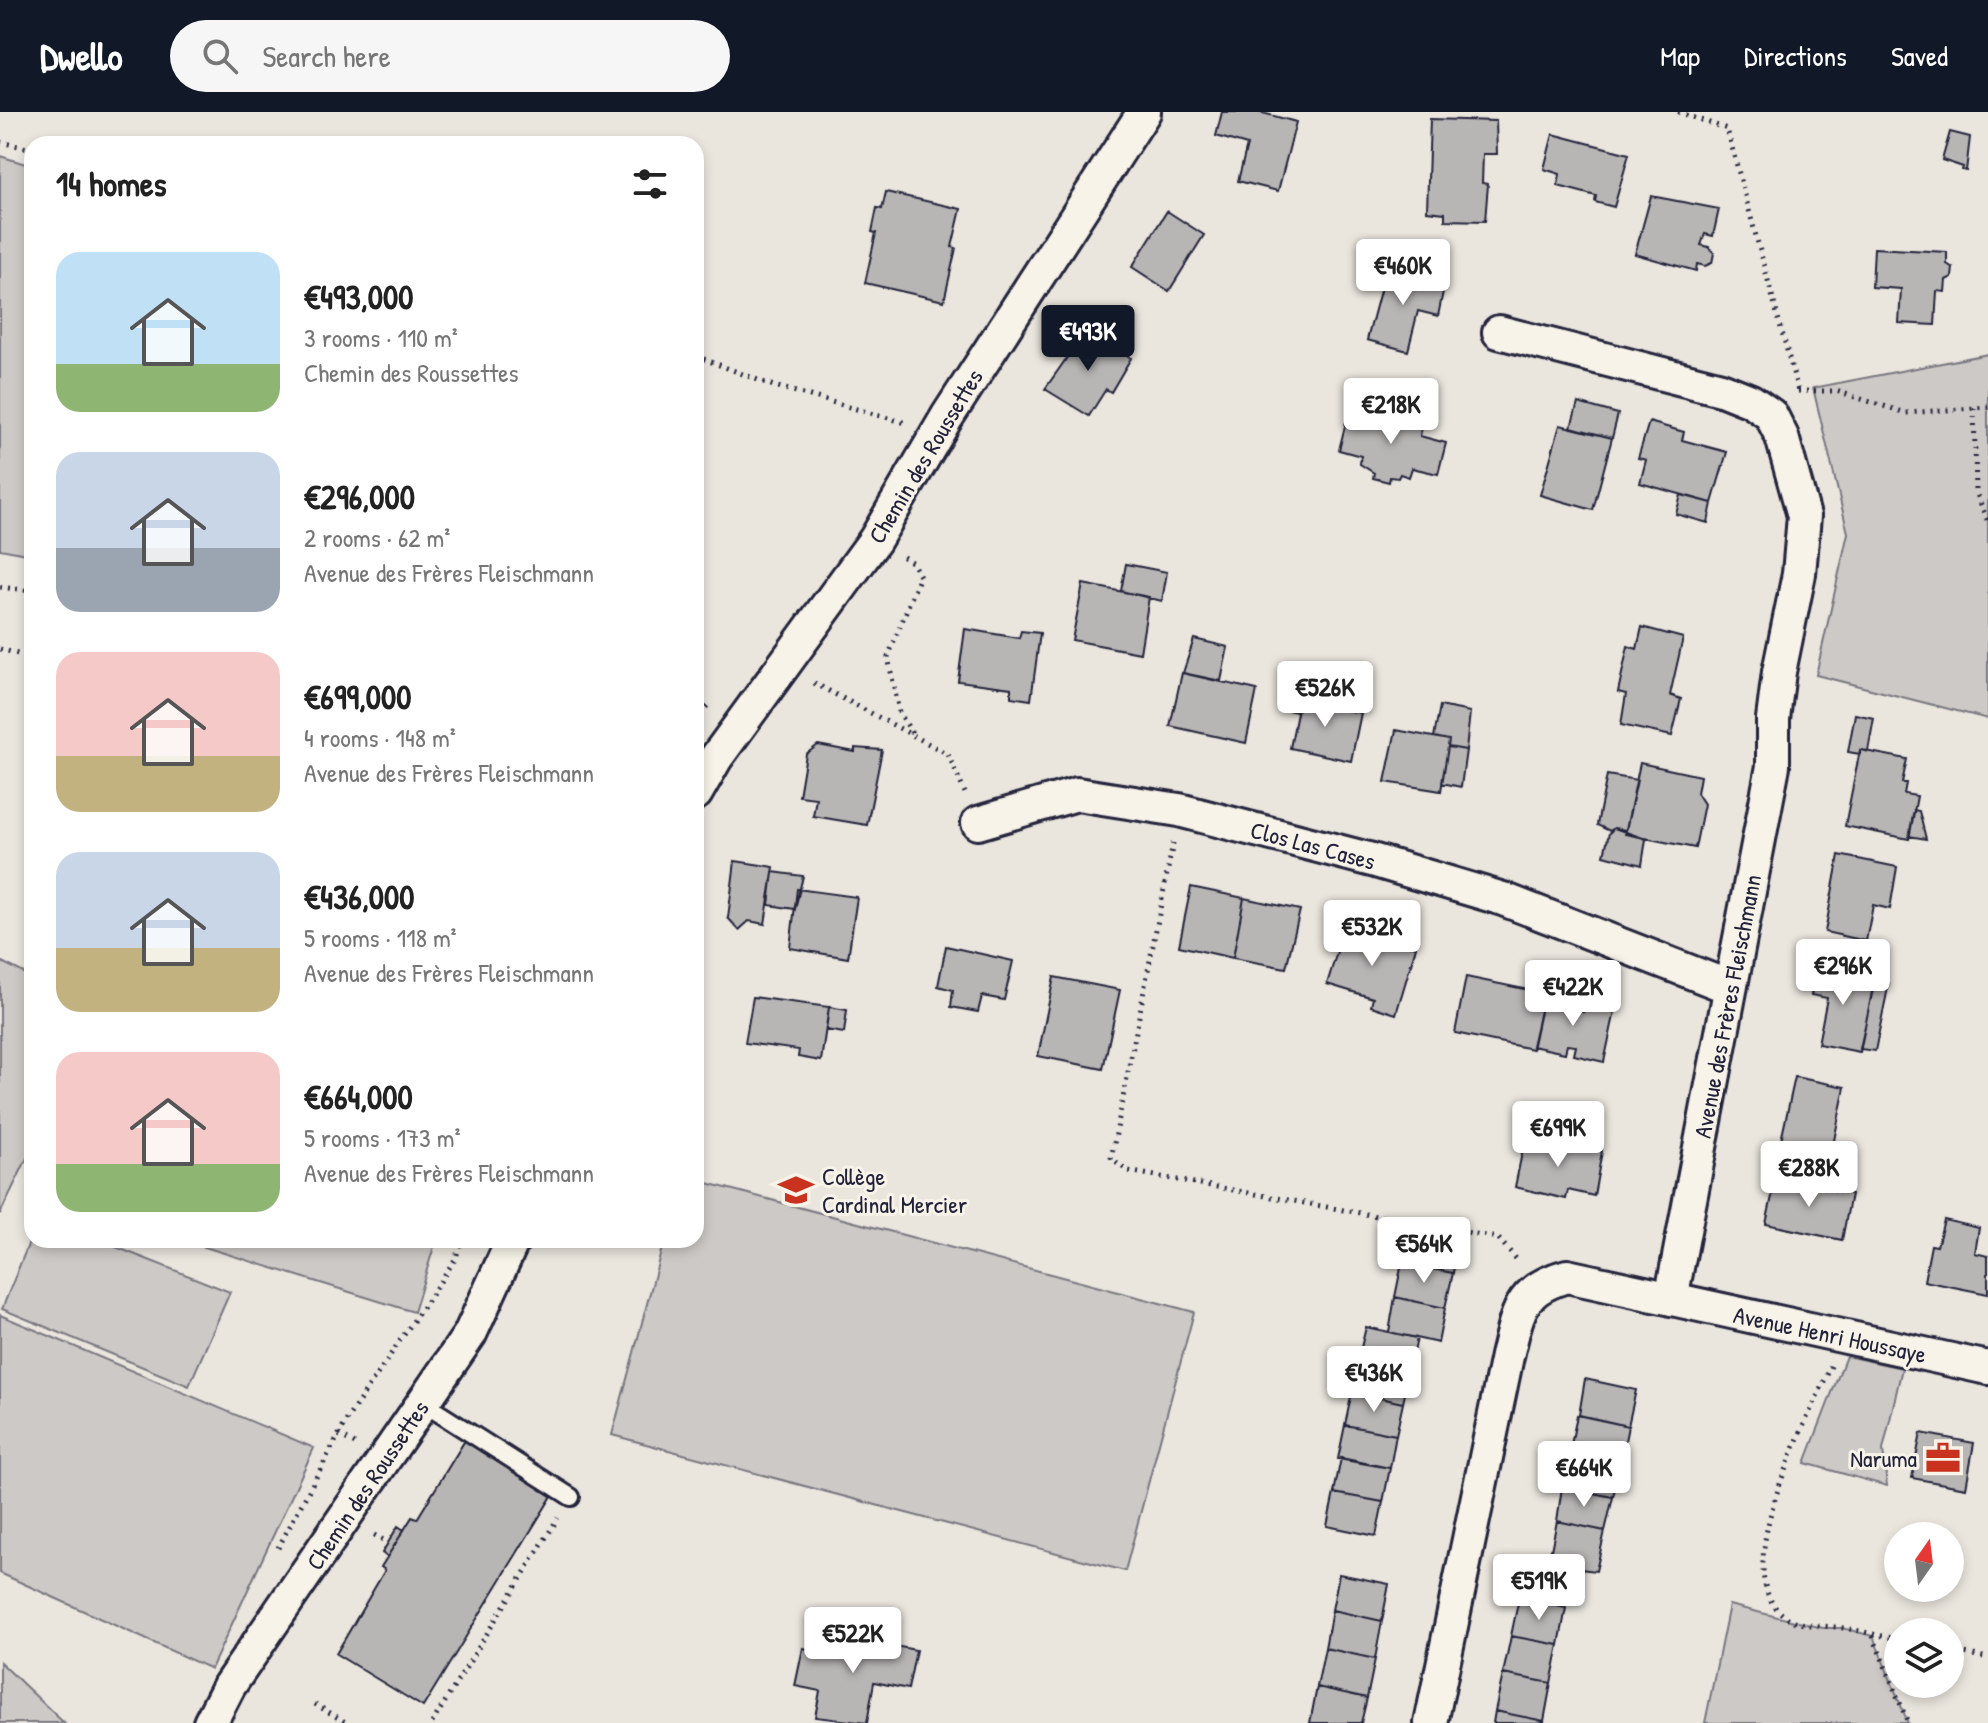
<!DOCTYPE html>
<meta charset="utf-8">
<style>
:root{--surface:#fff;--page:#f6f6f6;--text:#222;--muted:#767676;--accent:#111827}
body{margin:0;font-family:"Patrick Hand",sans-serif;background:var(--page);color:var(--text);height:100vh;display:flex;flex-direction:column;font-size:30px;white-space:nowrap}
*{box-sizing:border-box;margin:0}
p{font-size:26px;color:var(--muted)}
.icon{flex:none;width:44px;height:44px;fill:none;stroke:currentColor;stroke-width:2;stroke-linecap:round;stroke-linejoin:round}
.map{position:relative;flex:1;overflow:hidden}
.details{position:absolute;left:24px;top:24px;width:680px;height:1112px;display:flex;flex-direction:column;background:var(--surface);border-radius:24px;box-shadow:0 4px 12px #0003}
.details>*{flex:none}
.needle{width:52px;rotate:14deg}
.controls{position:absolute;left:1884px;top:1410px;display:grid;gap:16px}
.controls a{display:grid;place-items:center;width:80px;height:80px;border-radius:50%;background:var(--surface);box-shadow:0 4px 12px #0003;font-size:40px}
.price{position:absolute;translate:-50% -68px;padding:0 18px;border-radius:8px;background:#fff;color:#222;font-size:26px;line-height:52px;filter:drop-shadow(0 2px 4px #0008)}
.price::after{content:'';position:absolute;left:50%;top:48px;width:24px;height:18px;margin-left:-12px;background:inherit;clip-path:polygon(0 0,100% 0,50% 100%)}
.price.active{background:var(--accent);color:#fff}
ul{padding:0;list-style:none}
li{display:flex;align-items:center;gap:24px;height:200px;padding:0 32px}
li span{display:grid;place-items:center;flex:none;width:224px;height:160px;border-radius:24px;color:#555}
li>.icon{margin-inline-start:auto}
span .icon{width:96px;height:96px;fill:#fffc;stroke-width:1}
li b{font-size:34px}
h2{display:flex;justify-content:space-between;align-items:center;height:96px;padding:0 32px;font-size:34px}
header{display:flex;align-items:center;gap:48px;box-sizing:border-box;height:112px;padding:0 40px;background:var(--accent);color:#fff}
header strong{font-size:38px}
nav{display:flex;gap:44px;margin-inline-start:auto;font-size:28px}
.search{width:560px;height:72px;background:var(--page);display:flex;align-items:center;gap:20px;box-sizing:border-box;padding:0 28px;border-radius:44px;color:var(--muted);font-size:30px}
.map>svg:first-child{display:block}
.green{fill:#cdc9c6;stroke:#787680;stroke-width:2}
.building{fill:#b8b6b5;stroke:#22223b;stroke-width:2}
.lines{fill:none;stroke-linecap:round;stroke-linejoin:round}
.lane-casing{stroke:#22223b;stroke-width:22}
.street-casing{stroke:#22223b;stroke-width:38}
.path{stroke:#22223b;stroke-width:5;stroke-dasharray:2 6;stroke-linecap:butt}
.lane{stroke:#f7f3e8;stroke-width:16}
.street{stroke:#f7f3e8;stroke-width:32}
.labels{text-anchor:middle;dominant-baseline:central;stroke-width:6;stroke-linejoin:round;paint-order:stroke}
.street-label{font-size:24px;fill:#22223b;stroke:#f7f3e8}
.poi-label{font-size:24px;fill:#22223b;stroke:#f7f3e8;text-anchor:start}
</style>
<header>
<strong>Dwello</strong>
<div class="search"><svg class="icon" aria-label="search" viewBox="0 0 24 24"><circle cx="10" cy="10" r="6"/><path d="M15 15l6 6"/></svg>Search here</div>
<nav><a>Map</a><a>Directions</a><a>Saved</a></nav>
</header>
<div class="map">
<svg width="1988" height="1611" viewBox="0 0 1988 1611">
<rect width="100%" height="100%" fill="#eae6de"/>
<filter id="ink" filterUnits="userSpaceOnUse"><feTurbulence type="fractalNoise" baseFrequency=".0125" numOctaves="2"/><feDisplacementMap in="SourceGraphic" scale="16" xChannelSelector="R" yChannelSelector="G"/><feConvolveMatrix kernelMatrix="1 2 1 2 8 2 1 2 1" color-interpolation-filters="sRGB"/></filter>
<g filter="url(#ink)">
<path class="green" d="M0 44 32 54V443L0 437Z
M1988 242V607L1816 563 1848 421 1813 276Z
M0 849 32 865V1036L0 1102Z
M696 1068 1194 1200 1125 1459 612 1323 664 1128H696Z
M32 1123V1128H98L230 1180 189 1274 2 1197Z
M182 1128H436L414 1200Z
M0 1203 314 1336 211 1557 0 1461Z
M1846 1244 1902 1256 1883 1338 1887 1374 1805 1351Z
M1729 1493 1823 1516H1842L1873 1524 1908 1611H1705Z
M0 1550 64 1611H0Z"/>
<path class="building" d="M1222 0H1259L1296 10 1278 79 1238 69 1247 33 1216 24Z
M1430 7 1496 9 1497 42H1483L1482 71 1488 72 1485 109 1445 108V101L1427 99Z
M1950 20 1970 25 1966 59 1962 58 1963 55 1942 48Z
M1553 22 1629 42 1614 95 1595 90 1596 84 1558 74 1560 62 1544 57Z
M886 80 961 97 952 135 956 136 944 189 865 171 876 121 872 120 877 96 882 97Z
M1651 84 1719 97 1713 124 1705 122 1701 133 1709 135 1714 141 1712 151 1705 154 1697 152 1696 159 1635 142Z
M1167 99 1204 123 1169 179 1132 155Z
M1874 136 1947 140V152L1953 156 1952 165 1946 168 1945 180 1937 179 1935 213 1899 211 1901 177 1872 175Z
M1386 156 1445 170 1438 204 1418 199 1408 239 1367 228Z
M1087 217 1131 246 1111 280 1106 277 1089 304 1045 277Z
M1578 291 1618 302 1612 326 1571 315Z
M1371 299 1414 309 1413 313 1422 315 1420 324 1446 331 1438 362 1412 356 1409 365 1400 362 1398 366 1390 365 1389 370 1373 366 1374 361 1360 352 1361 344 1339 338 1347 306 1367 311Z
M1649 310 1684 320 1682 328 1727 340 1712 391 1640 371 1646 348 1638 346Z
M1560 313 1612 326 1593 398 1540 383Z
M1681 383 1712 391 1708 411 1676 402Z
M1126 452 1167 460 1162 489 1121 479Z
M1083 472 1149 485 1140 541 1072 528Z
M1642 515 1683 526 1670 583 1681 587 1672 624 1621 613 1626 582 1618 580 1628 534 1637 537Z
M965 517 1019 526 1021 519 1040 521 1031 588 1011 585V576L958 569Z
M1194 527 1228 535 1221 569 1183 561Z
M1302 555 1342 564 1335 592 1300 586 1297 600 1278 596 1283 579 1295 582Z
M1182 561 1257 578 1246 631 1170 614Z
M1300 586 1345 594V598L1361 601 1351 649 1290 636Z
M1440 594 1470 600 1466 638 1448 635 1449 628 1434 625Z
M1855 602 1874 606 1868 639 1860 638V642L1848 640Z
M1396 618 1449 628 1441 679 1385 670Z
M818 633 855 640V636L882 638 867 713 813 704 816 686 799 684 806 642Z
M1448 635 1466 638 1461 675 1442 671Z
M1860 638 1907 647 1902 671H1906L1904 682 1917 684 1909 727 1845 714Z
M1640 651 1700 664 1697 681 1704 692 1695 736 1625 722Z
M1607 663 1637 668 1626 718 1614 716 1610 719 1597 713Z
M1914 698 1919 699 1926 727 1909 724Z
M1614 716 1646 727 1642 753 1604 743 1609 721Z
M1839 743 1897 755 1890 797 1873 793 1866 829 1825 820Z
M735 749 774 755 765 812 749 809 739 818 728 806Z
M773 760 803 764 795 797 769 793Z
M1191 775 1244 786 1233 846 1179 834Z
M797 777 857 785 848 846 790 836Z
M1244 786 1300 798 1286 856 1233 846Z
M1344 817 1416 835 1396 902 1371 894 1373 886 1327 872Z
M946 834 1013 849 1004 888 982 884 978 900 951 895 953 878 938 874Z
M1817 854 1875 865 1860 940 1818 932 1827 886 1811 883Z
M1054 865 1120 878 1103 957 1038 944Z
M1466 865 1544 881 1532 937 1455 921Z
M1875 868 1889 871 1875 939 1860 937Z
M1544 881 1574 889 1575 898 1583 900 1585 892 1615 899 1604 950 1574 943 1576 934 1567 933 1565 941 1532 934Z
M753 885 829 895 821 949 798 945 799 938 745 931Z
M829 895 847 898 844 921 826 918Z
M1795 965 1845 975 1831 1043 1780 1033Z
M1525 1026 1602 1039 1594 1084 1568 1078 1566 1087 1515 1075Z
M1776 1066 1851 1082 1842 1128 1766 1112Z
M1944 1108 1979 1116 1975 1141 1988 1144V1182L1924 1169 1931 1133 1937 1134Z
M1409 1115 1459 1125 1453 1161 1402 1151Z
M1402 1151 1453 1161 1445 1196 1395 1185Z
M1395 1185 1445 1196 1438 1231 1389 1220Z
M1366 1215 1417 1226 1410 1259 1358 1248Z
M1358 1248 1410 1259 1403 1291 1352 1280Z
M1585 1267 1636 1278 1628 1314 1579 1303Z
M1352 1280 1403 1291 1396 1323 1345 1313Z
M1577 1303 1628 1314 1621 1349 1570 1338Z
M1345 1313 1396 1323 1390 1356 1338 1347Z
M1921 1321 1974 1331 1966 1376 1912 1366Z
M467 1325 555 1379 423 1595 336 1542 385 1458 381 1455 412 1405 417 1407Z
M1570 1338 1621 1349 1613 1385 1562 1375Z
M1341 1346 1390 1356 1383 1390 1334 1381Z
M1562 1375 1613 1385 1605 1419 1557 1409Z
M1334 1381 1383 1390 1376 1424 1327 1414Z
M1557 1409 1605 1419 1596 1459 1580 1457 1578 1446H1571L1572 1452 1549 1448Z
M398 1414 404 1418 387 1445 382 1441Z
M1339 1462 1389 1472 1382 1509 1332 1498Z
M1519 1486 1566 1496 1559 1533 1511 1524Z
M1332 1498 1382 1509 1375 1547 1325 1536Z
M831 1522 916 1538 908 1577 874 1570 867 1611 815 1605 820 1579 795 1574 803 1536 828 1541Z
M1511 1524 1559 1533 1551 1571 1503 1562Z
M1325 1536 1375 1547 1367 1586 1317 1575Z
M1503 1562 1551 1571 1544 1609 1495 1599Z
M1317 1575 1367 1586 1361 1611H1310Z
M1495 1599 1544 1609V1611H1493Z"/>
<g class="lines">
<g class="lane-casing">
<path id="lane" d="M423 1291 571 1385"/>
</g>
<g class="street-casing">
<path id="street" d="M1499 220 1721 277 1751 289 1771 303 1782 325 1804 404 1799 462 1779 560 1773 607V654L1671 1187
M696 681 716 646 875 428 947 305 1144 0
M978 711 1077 682 1179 698 1372 748 1503 787 1729 875
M210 1611 229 1574 470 1222 513 1128
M1431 1611 1507 1244C1518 1200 1519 1177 1567 1164L1988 1256"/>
</g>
<path class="path" d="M1678 0 1727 17 1798 279
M0 30 32 37
M696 244 771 273 906 311
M1798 279H1836L1906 301 1988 295
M1974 296 1976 380 1988 410
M903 445 912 450 920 464 888 545 899 600 912 621
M0 475 32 479
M0 537 32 546
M814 571 948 642 965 681
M696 608 710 590
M1173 731 1111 1047 1128 1059 1498 1126 1518 1149
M1831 1254C1809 1305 1723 1462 1785 1504 1803 1516 1824 1513 1844 1516 1862 1519 1880 1524 1898 1527
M339 1323 355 1332
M374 1423 387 1430
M278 1436 349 1304 456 1146 461 1128
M1873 1524 1908 1611
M1950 1538 1988 1546
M315 1592 347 1611
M432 1611 558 1406"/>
<use href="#lane" class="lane"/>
<use href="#street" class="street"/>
</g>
</g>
<defs>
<g id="school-bare" transform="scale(2.76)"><path d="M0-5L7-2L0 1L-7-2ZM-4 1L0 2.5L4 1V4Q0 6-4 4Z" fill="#c8321e" stroke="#f7f3e8" stroke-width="2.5" paint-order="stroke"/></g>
<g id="office-bare" transform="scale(2.76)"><path d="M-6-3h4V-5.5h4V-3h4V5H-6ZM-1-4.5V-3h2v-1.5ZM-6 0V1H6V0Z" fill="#c8321e" stroke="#f7f3e8" stroke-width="2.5" paint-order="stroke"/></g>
</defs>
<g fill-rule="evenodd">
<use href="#school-bare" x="796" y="1078"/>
<use href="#office-bare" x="1943" y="1346"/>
</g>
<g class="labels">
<g class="street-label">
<text transform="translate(925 344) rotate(-59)">Chemin des Roussettes</text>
<text transform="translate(1313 733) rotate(15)">Clos Las Cases</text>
<text transform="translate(1727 894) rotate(-79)">Avenue des Frères Fleischmann</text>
<text transform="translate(1830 1222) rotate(12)">Avenue Henri Houssaye</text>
<text transform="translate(367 1373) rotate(-56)">Chemin des Roussettes</text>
</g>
<g class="poi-label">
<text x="822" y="1064">Collège<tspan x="822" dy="28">Cardinal Mercier</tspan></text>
<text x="1917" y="1346" text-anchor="end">Naruma</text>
</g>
</g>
</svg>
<div class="controls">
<a><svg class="needle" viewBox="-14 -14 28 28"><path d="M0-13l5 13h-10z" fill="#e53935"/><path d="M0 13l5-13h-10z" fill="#767676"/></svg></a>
<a><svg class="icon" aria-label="layers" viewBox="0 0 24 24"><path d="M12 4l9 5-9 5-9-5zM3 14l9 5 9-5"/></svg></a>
</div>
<b class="price" style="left:1403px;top:195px">€460K</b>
<b class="price active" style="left:1088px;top:261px">€493K</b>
<b class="price" style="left:1391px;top:334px">€218K</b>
<b class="price" style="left:1325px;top:617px">€526K</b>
<b class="price" style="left:1372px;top:856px">€532K</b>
<b class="price" style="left:1843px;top:895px">€296K</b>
<b class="price" style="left:1573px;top:916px">€422K</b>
<b class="price" style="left:1558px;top:1057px">€699K</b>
<b class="price" style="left:1809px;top:1097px">€288K</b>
<b class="price" style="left:1424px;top:1173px">€564K</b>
<b class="price" style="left:1374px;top:1302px">€436K</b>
<b class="price" style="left:1584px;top:1397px">€664K</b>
<b class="price" style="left:1539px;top:1510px">€519K</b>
<b class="price" style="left:853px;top:1563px">€522K</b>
<section class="details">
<h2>14 homes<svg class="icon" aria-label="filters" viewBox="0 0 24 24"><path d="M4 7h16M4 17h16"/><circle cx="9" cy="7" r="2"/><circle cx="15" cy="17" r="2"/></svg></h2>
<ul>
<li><span style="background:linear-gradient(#bfe0f5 70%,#8fb573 0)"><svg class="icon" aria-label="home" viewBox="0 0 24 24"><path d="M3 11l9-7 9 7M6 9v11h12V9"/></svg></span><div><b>€493,000</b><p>3 rooms · 110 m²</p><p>Chemin des Roussettes</p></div></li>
<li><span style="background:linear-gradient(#c9d6e8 60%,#9aa5b1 0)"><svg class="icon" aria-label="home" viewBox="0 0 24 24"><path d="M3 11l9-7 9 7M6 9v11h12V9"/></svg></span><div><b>€296,000</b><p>2 rooms · 62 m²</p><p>Avenue des Frères Fleischmann</p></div></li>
<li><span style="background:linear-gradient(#f6c9c9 65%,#c2b280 0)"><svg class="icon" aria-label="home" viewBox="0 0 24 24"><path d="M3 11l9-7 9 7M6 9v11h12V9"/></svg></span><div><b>€699,000</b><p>4 rooms · 148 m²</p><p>Avenue des Frères Fleischmann</p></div></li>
<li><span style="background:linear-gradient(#c9d6e8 60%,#c2b280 0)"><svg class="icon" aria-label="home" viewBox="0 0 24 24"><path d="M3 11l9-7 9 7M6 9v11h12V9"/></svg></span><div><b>€436,000</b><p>5 rooms · 118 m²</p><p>Avenue des Frères Fleischmann</p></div></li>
<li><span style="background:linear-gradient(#f6c9c9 70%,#8fb573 0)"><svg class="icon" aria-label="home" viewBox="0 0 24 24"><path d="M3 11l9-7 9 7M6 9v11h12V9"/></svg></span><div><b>€664,000</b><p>5 rooms · 173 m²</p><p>Avenue des Frères Fleischmann</p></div></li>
</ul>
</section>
</div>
